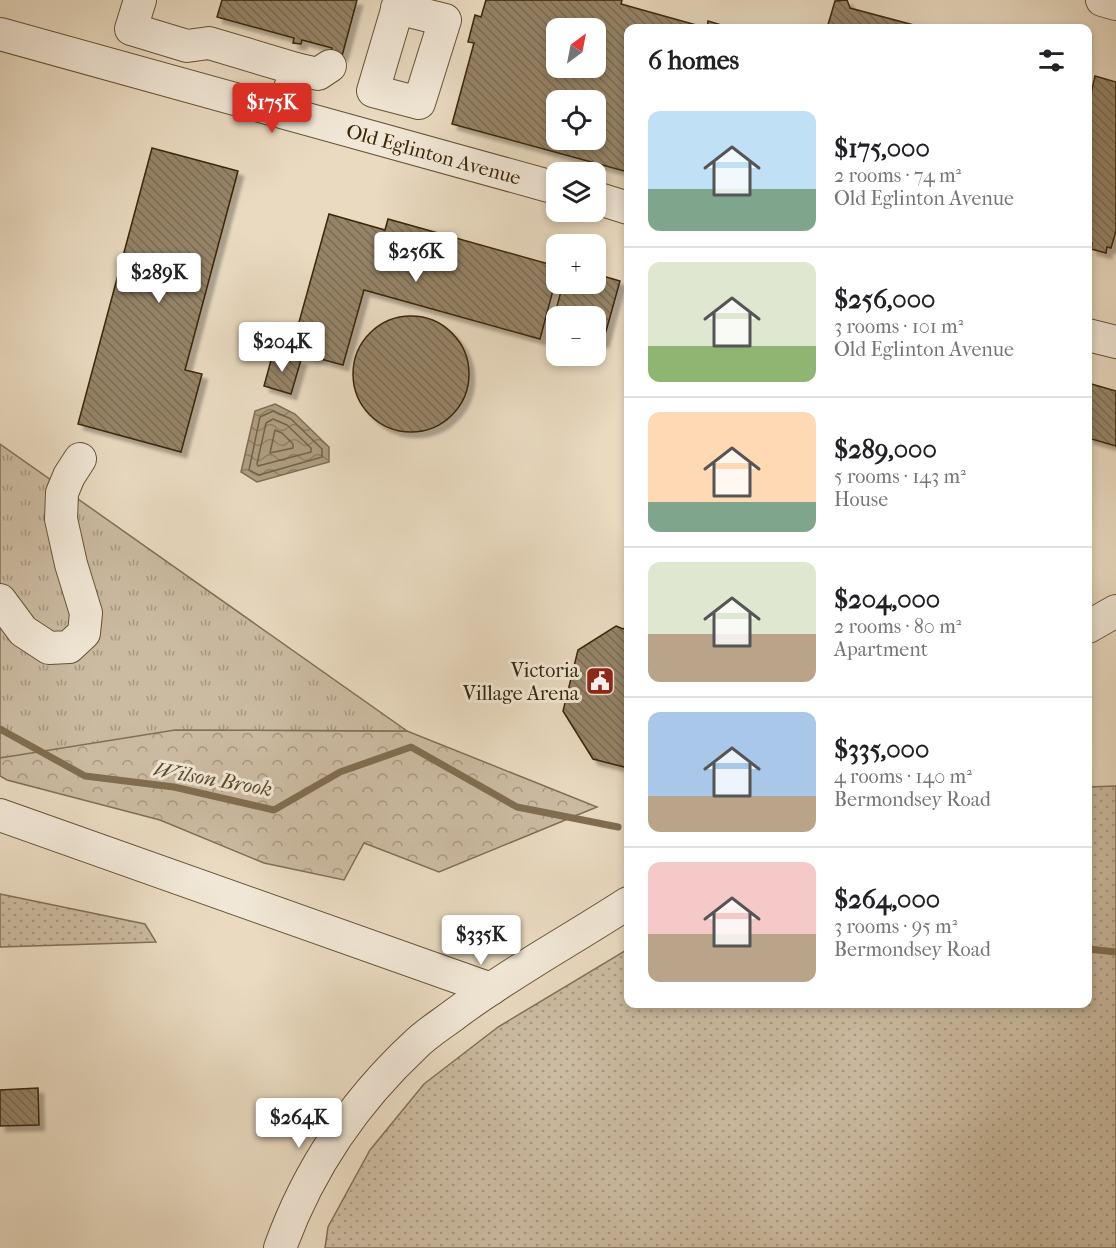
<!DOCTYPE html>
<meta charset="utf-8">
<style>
:root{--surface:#fff;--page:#f2f2f2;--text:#202124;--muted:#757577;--line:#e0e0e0;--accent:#d93025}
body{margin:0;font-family:"IM FELL French Canon",serif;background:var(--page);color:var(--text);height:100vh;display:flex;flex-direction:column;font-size:22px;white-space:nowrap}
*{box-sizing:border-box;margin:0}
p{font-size:20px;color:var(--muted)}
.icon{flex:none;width:33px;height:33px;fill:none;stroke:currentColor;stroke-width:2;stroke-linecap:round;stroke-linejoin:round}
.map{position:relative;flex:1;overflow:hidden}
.sheet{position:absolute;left:624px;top:24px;width:468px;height:984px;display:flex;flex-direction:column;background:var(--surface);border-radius:12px;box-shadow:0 3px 9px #0003}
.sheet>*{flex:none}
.needle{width:39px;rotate:32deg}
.fabs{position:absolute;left:546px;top:18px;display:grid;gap:12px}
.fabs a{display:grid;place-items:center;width:60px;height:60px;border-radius:12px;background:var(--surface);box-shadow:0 3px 9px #0003;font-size:30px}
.price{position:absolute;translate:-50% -51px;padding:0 14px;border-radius:6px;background:#fff;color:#222;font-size:20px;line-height:39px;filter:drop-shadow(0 2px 3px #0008)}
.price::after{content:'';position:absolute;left:50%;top:36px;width:18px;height:14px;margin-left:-9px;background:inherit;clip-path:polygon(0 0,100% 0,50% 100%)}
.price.on{background:var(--accent);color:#fff}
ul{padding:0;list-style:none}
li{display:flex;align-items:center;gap:18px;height:150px;padding:0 24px}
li+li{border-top:2px solid var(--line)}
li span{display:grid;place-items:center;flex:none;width:168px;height:120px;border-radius:12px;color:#555}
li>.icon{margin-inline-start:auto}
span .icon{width:72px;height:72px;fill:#fffc;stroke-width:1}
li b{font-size:26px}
h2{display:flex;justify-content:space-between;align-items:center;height:72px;padding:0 24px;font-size:26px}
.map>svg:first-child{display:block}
.grass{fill:url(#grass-dots);stroke:#827054;stroke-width:1.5}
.forest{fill:url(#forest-crowns);stroke:#827054;stroke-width:1.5}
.park{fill:url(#park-tufts);stroke:#827054;stroke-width:1.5}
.water{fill:url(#water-waves);stroke:#806d50;stroke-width:1.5}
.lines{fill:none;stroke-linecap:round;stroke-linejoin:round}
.shore{stroke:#746244;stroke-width:1.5}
.stream{stroke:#806d50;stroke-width:7}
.building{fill:url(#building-back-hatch);stroke:#3a2607;stroke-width:1.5;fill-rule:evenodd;filter:url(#shadow)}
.minor-casing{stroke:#665335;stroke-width:34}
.minor{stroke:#f1e7d6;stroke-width:32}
.labels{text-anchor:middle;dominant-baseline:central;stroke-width:6;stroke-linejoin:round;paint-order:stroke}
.street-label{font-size:20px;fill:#3a2607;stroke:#f1e7d6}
.poi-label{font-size:20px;fill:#3a2607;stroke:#f1e7d6;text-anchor:end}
.water-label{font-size:21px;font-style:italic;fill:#5d4a2c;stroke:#f1e7d6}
</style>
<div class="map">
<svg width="1116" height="1248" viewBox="0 0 1116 1248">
<defs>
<pattern id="grass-dots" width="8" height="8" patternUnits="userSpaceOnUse" patternTransform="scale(1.5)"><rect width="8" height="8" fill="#cbbba1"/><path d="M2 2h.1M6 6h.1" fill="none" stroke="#a69881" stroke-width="1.8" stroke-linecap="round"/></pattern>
<pattern id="forest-crowns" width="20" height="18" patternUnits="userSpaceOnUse" patternTransform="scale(1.5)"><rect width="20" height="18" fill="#cbbba1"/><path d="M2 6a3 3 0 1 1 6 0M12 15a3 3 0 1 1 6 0" fill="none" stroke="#a69881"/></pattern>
<pattern id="park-tufts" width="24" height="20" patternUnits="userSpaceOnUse" patternTransform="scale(1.5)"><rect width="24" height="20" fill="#cbbba1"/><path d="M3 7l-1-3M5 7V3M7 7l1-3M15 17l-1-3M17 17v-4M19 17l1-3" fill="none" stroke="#a69881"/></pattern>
<pattern id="water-waves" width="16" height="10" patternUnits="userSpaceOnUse" patternTransform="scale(1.5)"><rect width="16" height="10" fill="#ae9d81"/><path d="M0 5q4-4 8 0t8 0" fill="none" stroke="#8f8068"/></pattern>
<pattern id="building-back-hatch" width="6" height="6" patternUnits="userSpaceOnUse" patternTransform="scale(1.5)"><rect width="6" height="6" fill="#958467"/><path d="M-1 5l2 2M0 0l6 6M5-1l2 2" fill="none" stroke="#7b6c53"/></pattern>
<filter id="shadow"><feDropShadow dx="5.5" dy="5.5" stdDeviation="1.5" flood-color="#0004"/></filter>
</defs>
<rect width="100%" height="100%" fill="#e9dac0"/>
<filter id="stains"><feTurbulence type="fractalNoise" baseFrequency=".00333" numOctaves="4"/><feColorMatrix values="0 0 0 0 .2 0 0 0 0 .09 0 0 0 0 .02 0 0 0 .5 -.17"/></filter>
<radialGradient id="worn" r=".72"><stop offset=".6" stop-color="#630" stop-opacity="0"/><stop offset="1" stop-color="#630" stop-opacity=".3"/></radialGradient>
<path class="grass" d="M1116 786V1248H325L328 1227 370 1150 424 1084 498 1027 628 949V1004H1088V787Z
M0 894 145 924 156 942 0 947Z"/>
<path class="forest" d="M0 651 175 730 407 731 597 807 439 872 364 843 344 880 264 863 160 820 7 780 0 776Z"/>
<path class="park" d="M0 444 407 731 175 730 0 758Z"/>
<path class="water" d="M275 404 295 414 329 447V462L257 482 241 472 255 411Z"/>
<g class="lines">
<path class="shore" d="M273 411 291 419 322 449V457L259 475 249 470 260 417Z
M273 419 287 425 311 448V452L258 466 257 464 266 423Z
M275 430 282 433 293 444V448L270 453Z"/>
<path class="stream" d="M0 729 85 776 174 787 274 810 340 772 411 747 517 807 618 827
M1088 949 1116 952"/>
</g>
<path class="building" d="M222 0H357L342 56 331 53 332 48 302 40 301 44 293 43 294 38 217 17Z
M486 0H622L621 4 707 28 708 21 728 27V28H628V172L452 124 474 43 468 42 475 15 481 17ZM556 28H596V68H556ZM556 100H596V140H556Z
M847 0 850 8 925 28H827L835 1Z
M1095 76 1116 82V231L1111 248 1107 247 1106 253 1091 249 1092 243 1088 242V107Z
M152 148 238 171 185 370 202 374 181 452 78 424Z
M329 214 385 230 388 219 556 266V279L540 339 364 290 343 365 291 351Z
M596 274 620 281 603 342 596 340V316H556V329L551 328 563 284H596Z
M353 374a58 58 0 1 1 116 0a58 58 0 1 1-116 0Z
M273 353 301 360 291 394 264 386Z
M1088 383 1116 391V446L1088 438Z
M616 626 623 629 628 626V768L593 759 563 711 578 650Z
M38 1088 39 1125 0 1126V1090Z"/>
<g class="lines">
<g class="minor-casing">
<g id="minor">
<path d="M140 0 131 29 187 46 209 43 296 69 283 111"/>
<path d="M1102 0 1116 4"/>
<path d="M397 8 445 20 419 103 373 91 400 0"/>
<path id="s1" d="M0 34 556 188"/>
<path d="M296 69 318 74 330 66"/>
<path d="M596 198 628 208"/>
<path d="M1088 335 1116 342"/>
<path d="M0 600 23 631 49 648 69 647 84 633 86 613 71 564 61 519 62 493 69 476 80 459"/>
<path d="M1088 627 1116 611"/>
<path d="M0 815 491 989"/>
<path d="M280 1248C308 1170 355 1101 415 1045 427 1033 442 1024 455 1014 510 973 571 940 628 903"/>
</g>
</g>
<use href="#minor" class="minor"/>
</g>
<defs>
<g id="civic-square" transform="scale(1.5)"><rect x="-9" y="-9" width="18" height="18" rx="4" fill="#8f2418" stroke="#f1e7d6"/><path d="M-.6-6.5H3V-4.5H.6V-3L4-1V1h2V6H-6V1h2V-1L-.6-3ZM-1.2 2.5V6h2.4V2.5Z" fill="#fff"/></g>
</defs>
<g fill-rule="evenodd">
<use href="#civic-square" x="600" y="681"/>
</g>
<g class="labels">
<g class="street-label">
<text stroke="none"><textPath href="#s1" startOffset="450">Old Eglinton Avenue</textPath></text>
</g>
<g class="poi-label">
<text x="579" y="670">Victoria<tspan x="579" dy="23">Village Arena</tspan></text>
</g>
<g class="water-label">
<text transform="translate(213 779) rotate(10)">Wilson Brook</text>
</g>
</g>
<rect width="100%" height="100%" filter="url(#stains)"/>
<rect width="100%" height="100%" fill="url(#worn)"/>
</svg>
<div class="fabs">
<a><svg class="needle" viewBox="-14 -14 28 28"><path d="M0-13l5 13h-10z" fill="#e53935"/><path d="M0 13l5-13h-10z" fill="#757577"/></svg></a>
<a><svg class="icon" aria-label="locate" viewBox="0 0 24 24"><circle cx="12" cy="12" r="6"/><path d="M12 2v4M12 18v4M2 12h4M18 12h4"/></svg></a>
<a><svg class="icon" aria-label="layers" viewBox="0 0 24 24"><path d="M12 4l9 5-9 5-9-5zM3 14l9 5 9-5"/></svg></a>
<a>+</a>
<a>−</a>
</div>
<b class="price on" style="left:272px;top:134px">$175K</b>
<b class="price" style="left:416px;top:283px">$256K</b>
<b class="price" style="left:159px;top:304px">$289K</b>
<b class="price" style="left:282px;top:373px">$204K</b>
<b class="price" style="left:481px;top:966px">$335K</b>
<b class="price" style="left:299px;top:1149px">$264K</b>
<section class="sheet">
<h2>6 homes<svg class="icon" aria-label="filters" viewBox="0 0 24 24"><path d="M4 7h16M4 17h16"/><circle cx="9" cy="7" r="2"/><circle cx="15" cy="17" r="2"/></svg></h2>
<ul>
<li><span style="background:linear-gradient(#bfe0f5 65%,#7fa58c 0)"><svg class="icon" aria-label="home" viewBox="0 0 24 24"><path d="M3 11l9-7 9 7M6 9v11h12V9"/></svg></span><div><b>$175,000</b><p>2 rooms · 74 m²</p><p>Old Eglinton Avenue</p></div></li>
<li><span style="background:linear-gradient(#dfe7d0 70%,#8fb573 0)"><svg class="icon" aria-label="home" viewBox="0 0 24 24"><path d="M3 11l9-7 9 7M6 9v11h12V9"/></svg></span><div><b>$256,000</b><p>3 rooms · 101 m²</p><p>Old Eglinton Avenue</p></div></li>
<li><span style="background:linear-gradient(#ffd9b3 75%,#7fa58c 0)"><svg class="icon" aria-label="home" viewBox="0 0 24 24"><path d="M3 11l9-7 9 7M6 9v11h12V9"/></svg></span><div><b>$289,000</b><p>5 rooms · 143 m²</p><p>House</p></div></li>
<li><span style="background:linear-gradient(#dfe7d0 60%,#b9a48a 0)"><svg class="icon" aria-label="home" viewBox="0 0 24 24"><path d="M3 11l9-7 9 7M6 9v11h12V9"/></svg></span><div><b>$204,000</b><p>2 rooms · 80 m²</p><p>Apartment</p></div></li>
<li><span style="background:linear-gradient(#a9c7e8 70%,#b9a48a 0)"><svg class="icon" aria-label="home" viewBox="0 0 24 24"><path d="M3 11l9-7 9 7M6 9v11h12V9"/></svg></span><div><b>$335,000</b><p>4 rooms · 140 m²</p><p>Bermondsey Road</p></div></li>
<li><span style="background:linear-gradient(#f6c9c9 60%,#b9a48a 0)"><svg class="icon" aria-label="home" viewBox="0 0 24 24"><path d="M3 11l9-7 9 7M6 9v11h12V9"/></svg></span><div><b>$264,000</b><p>3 rooms · 95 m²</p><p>Bermondsey Road</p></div></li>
</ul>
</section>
</div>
